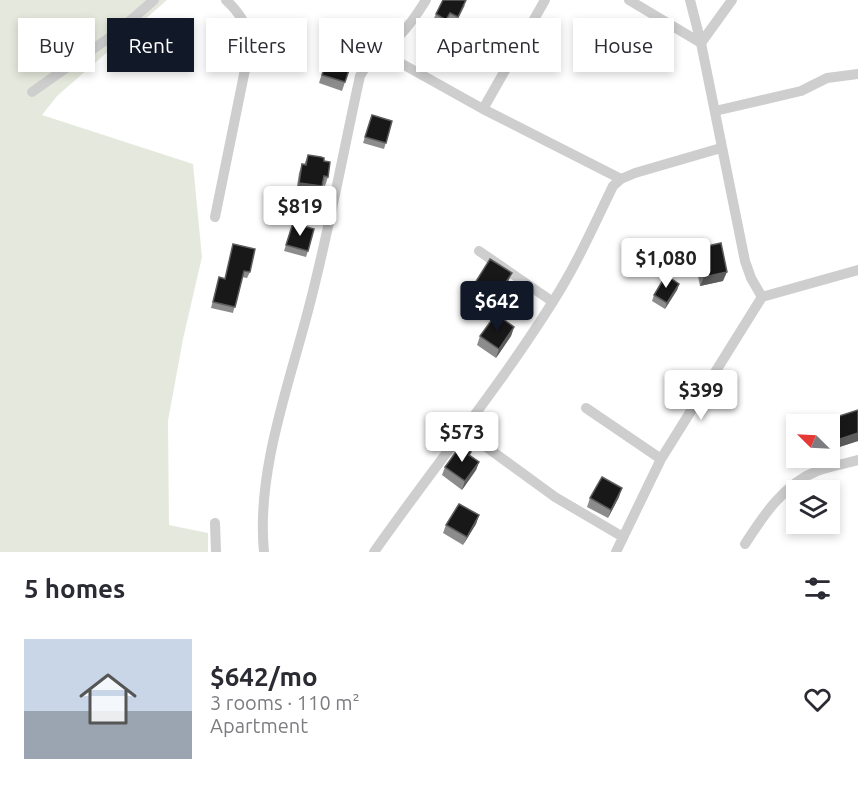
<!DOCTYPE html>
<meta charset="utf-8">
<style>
:root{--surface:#fff;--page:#f2f2f3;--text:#2b2b33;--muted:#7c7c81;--line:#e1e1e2;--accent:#111827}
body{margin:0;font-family:Ubuntu,sans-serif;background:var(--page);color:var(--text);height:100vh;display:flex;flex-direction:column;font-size:22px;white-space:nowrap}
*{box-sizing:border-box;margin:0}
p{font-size:20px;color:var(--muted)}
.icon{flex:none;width:33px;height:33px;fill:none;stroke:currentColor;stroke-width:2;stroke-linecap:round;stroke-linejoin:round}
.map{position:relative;height:552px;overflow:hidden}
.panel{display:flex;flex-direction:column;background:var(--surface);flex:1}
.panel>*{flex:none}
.top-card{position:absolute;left:18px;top:18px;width:822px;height:54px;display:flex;gap:12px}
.needle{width:39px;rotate:294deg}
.fabs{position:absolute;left:786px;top:414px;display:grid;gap:12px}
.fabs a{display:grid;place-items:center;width:54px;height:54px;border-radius:0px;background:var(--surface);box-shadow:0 3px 9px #0003;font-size:30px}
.price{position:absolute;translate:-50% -51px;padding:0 14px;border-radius:6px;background:#fff;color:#222;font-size:20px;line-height:39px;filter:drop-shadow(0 2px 3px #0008)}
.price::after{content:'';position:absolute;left:50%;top:36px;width:18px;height:14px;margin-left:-9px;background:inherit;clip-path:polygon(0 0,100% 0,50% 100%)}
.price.current{background:var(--accent);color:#fff}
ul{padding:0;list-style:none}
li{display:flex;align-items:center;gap:18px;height:150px;padding:0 24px}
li+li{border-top:2px solid var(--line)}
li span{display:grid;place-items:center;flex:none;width:168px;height:120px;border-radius:0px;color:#555}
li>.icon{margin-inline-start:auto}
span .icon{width:72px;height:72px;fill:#fffc;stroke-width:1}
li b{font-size:26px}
h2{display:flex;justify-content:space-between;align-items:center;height:72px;padding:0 24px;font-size:26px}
.chip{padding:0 21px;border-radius:0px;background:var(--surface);box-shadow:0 3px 9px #0003;font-size:21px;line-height:54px}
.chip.current{background:var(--accent);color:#fff}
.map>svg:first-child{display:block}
.green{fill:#e5e9dd}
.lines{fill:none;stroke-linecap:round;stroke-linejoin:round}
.street{stroke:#cecece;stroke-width:10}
.wall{fill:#8c8c8c}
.shaded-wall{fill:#5d5d5d}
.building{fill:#181818;stroke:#5d5d5d;stroke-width:1.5}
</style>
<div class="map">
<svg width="858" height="552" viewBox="0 0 858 552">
<rect width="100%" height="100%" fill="#fff"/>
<path class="green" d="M0 0H167L57 96 42 115 193 164 202 257 183 339 168 421 169 525 208 533V552H0Z"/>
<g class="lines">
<path class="street" d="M629 0 701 43
M690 0 701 43 745 261 751 278 762 297
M701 43 732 0
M379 51 483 109 621 179
M32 92 116 33 154 0
M483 109 545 0
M715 111 801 91 827 78 858 74
M215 217 250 45C248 26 240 13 226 0
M479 251 553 302
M586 408 661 459
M463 430 555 497 623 537
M215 523 216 552
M745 544C763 516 784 484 817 471 830 466 845 464 858 460
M264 552C256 472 289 385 309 307 329 231 343 153 360 76 370 57 384 49 400 35 411 24 418 13 426 0
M374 552C433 468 498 389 552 303 576 266 594 225 613 186L621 179 635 173 721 148
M616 552 661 459 762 297 858 270"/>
</g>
<path class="wall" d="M465 5 456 23 447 19 444 25 433 20 436 14Z
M329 51 353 58 342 91 319 83Z
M372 115 392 121 384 149 363 143Z
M308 155 324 161 328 177 325 186 322 185 319 194 296 192 299 173 302 164 304 165Z
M293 223 308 251 306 257 284 251Z
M233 244 250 272 247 278 242 277 233 313 211 308 219 277 225 278Z
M698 248 723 281 700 286 694 256Z
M508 282 493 306 471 292 475 283Z
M679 284 677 290 665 309 652 301 654 295Z
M514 327 511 336 496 358 477 345 480 336Z
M858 410V441L830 450V424H825L827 420Z
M470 455 479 462 476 470 462 490 442 475 445 467Z
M619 497 608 518 587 507 590 498Z
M479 515 476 524 463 545 443 533 446 525Z"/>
<path class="shaded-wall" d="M299 183 322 186 319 194 296 192Z
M727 272 723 281 700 286 704 277Z
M512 273 508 282 493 306 496 297Z
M679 284 677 290 665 309 667 303Z
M514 327 511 336 496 358 499 349Z
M858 433V441L830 450 834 441Z
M479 462 476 470 462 490 465 481Z
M622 488 619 497 608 518 611 510Z
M479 515 476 524 463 545 467 537Z"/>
<path class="building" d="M443 0H466L458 17 450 13 446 20 436 14Z
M329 51 353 58 345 82 322 75Z
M372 115 392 121 386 143 365 137Z
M308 155 321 157 324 158V161L330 162 328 177 324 176 322 186 299 183 302 164 306 165Z
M293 223 314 229 308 251 286 245Z
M721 243 727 272 704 277 698 248Z
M233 244 255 249 250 272 244 271 235 307 213 302 219 277 225 279Z
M490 259 512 273 496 297 475 283Z
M666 275 679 284 667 303 654 295Z
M496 314 514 327 499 349 480 336Z
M858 410V433L834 441 830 424H829L827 420Z
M461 445 471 452 469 455 479 462 465 481 445 467Z
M602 477 622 488 611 510 590 498Z
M459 504 479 515 467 537 446 525Z"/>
</svg>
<div class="fabs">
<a><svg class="needle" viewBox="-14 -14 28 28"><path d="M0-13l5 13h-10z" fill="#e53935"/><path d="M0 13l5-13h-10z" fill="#7c7c81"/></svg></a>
<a><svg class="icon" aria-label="layers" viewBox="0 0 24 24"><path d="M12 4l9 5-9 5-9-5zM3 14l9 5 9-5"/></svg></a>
</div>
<b class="price" style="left:300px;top:237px">$819</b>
<b class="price" style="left:666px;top:289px">$1,080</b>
<b class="price current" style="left:497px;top:332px">$642</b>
<b class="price" style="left:701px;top:421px">$399</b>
<b class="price" style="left:462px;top:463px">$573</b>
<div class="top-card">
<a class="chip">Buy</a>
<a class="chip current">Rent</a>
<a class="chip">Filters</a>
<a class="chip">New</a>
<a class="chip">Apartment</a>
<a class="chip">House</a>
</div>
</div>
<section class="panel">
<h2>5 homes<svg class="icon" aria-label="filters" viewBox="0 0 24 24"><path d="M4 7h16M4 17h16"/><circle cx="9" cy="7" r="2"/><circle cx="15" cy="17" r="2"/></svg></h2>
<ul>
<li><span style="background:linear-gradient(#c9d6e8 60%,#9aa5b1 0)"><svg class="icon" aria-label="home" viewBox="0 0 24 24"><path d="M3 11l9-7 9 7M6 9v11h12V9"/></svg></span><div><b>$642/mo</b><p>3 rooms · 110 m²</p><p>Apartment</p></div><svg class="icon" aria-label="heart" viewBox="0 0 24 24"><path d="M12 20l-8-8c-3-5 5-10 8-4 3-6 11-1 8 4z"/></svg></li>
</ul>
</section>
